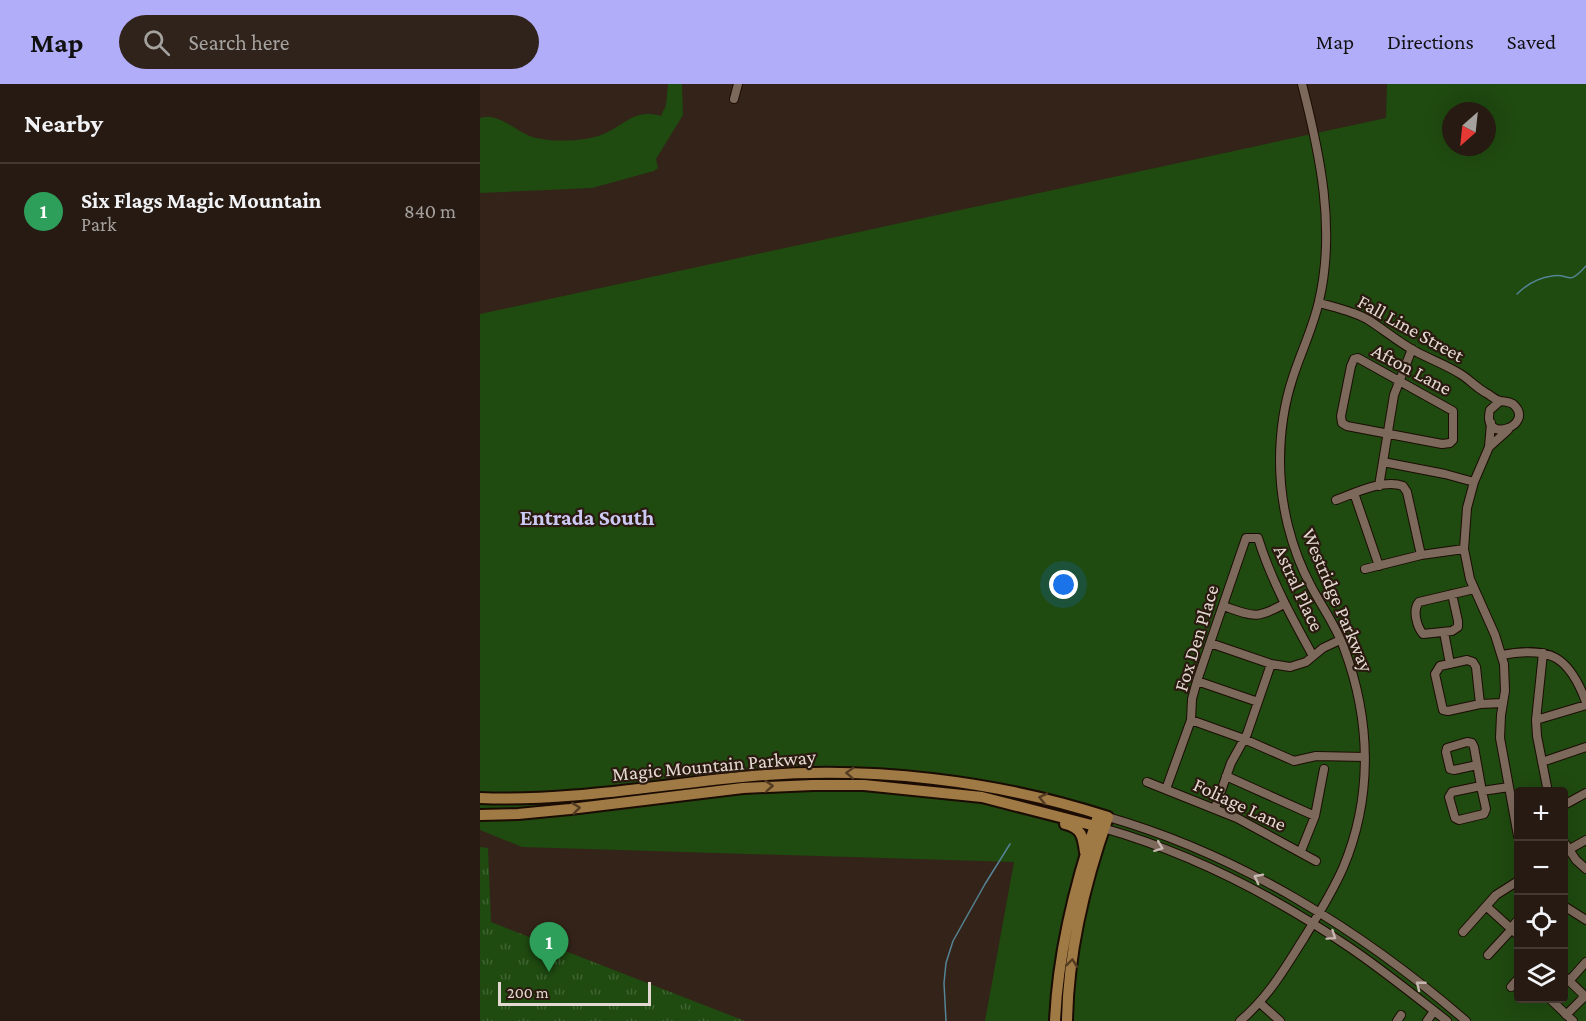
<!DOCTYPE html>
<meta charset="utf-8">
<style>
:root{--surface:#271a12;--page:#2f231b;--text:#f1f3f6;--muted:#a4a19f;--line:#433832;--accent:#b2adf9}
body{margin:0;font-family:"Crimson Pro",serif;background:var(--page);color:var(--text)}
.controls{position:absolute;right:18px;bottom:18px;display:grid;overflow:hidden;border-radius:6px;box-shadow:0 6px 24px #0002}
.controls button{width:54px;height:54px;display:grid;place-items:center;padding:0;border:0;border-bottom:2px solid var(--line);background:var(--surface);color:var(--text);font:30px sans-serif}
.compass{position:absolute;left:962px;top:18px;width:54px;height:54px;border-radius:50%;background:var(--surface);box-shadow:0 6px 24px #0002;rotate:207deg}
.scale{position:absolute;left:18px;bottom:15px;width:153px;box-sizing:border-box;padding-left:6px;border:3px solid #e4d9d2;border-top:0;font-size:16px;line-height:21px;white-space:nowrap;color:#e4d9d2;-webkit-text-stroke:4px #2a1a0f;paint-order:stroke}
.you{position:absolute;left:584px;top:501px;width:21px;height:21px;margin:-15px;border:4px solid #fff;border-radius:50%;background:#1a73e8;box-shadow:0 0 0 9px #1a73e833}
.badge{display:grid;place-items:center;width:39px;height:39px;border-radius:50%;background:var(--accent);color:#fff;font-size:20px;font-weight:700}
.pin{position:absolute;translate:-50% -50px;filter:drop-shadow(0 2px 3px #0008)}
.pin::after{content:'';position:absolute;top:32px;width:21px;height:18px;background:inherit;clip-path:polygon(0 0,100% 0,50% 100%)}
.list{margin:0;padding:0;list-style:none}
h2{display:flex;justify-content:space-between;align-items:center;height:78px;margin:0;padding:0 24px;font-size:26px}
h2 small{font-size:20px;font-weight:400;color:var(--muted)}
.list li{display:grid;grid-template-columns:39px 1fr auto;gap:18px;align-items:center;box-sizing:border-box;height:96px;padding:0 24px;border-top:2px solid var(--line)}
.list b{display:block;font-size:22px;white-space:nowrap}
.list p{margin:0;font-size:20px;white-space:nowrap;color:var(--muted)}
.list em{font-size:20px;font-style:normal;color:var(--muted)}
.icon{flex:none;width:33px;height:33px;fill:none;stroke:currentColor;stroke-width:2;stroke-linecap:round;stroke-linejoin:round}
.map{position:relative;flex:none;width:1106px;height:937px;overflow:hidden}
header{display:flex;align-items:center;gap:36px;box-sizing:border-box;height:84px;padding:0 30px;background:var(--accent);color:#111}
header strong{font-size:28px}
nav{display:flex;gap:33px;margin-inline-start:auto;font-size:21px}
.search{width:420px;height:54px;background:var(--page);display:flex;align-items:center;gap:15px;box-sizing:border-box;padding:0 21px;border-radius:33px;color:var(--muted);font-size:22px}
main{display:flex}
aside{flex:1;background:var(--surface)}
.map>svg:first-child{display:block}
.grass{fill:#1f4a10;fill-rule:evenodd}
.park{fill:url(#park-tufts)}
.lines{fill:none;stroke-linecap:round;stroke-linejoin:round}
.stream{stroke:#548495;stroke-width:1.5}
.minor-casing{stroke:#1b0c03;stroke-width:10}
.major-casing{stroke:#1b0c03;stroke-width:14}
.minor{stroke:#7d695c;stroke-width:8}
.major{stroke:#a07a45;stroke-width:10}
.oneway{stroke:#533c22}
.oneway2{stroke:#c5b7af}
.labels{text-anchor:middle;dominant-baseline:central;stroke-width:4.5;stroke-linejoin:round;paint-order:stroke}
.street-label{font-size:20px;fill:#e4d9d2;stroke:#2a1a0f}
.quarter-label{font-size:22px;font-weight:bold;fill:#cccaf5;stroke:#2a1a0f}
</style>
<header>
<strong>Map</strong>
<div class="search"><svg class="icon" aria-label="search" viewBox="0 0 24 24"><circle cx="10" cy="10" r="6"/><path d="M15 15l6 6"/></svg>Search here</div>
<nav><a>Map</a><a>Directions</a><a>Saved</a></nav>
</header>
<main>
<aside>
<h2>Nearby<small></small></h2>
<ul class="list">
<li><span class="badge" style="background:#2e9e5b">1</span><div><b>Six Flags Magic Mountain</b><p>Park</p></div><em>840 m</em></li>
</ul>
</aside>
<div class="map">
<svg width="1106" height="937" viewBox="0 0 1106 937">
<defs>
<pattern id="park-tufts" width="24" height="20" patternUnits="userSpaceOnUse" patternTransform="scale(1.5)"><rect width="24" height="20" fill="#1f4a10"/><path d="M3 7l-1-3M5 7V3M7 7l1-3M15 17l-1-3M17 17v-4M19 17l1-3" fill="none" stroke="#3f6432"/></pattern>
</defs>
<rect width="100%" height="100%" fill="#342318"/>
<!-- grass -->
<path class="grass" d="M188,0H202L203,31L176,75L178,84L174,87L112,104L0,109V34C19,27 38,50 56,54C75,58 107,58 126,49C147,39 155,25 181,32L186,21Z
M907,0H1106V937H505L534,778L42,763L0,746V230L906,34ZM971,27H1007V63H971ZM1038,708H1084V914H1038Z"/>
<!-- park -->
<path class="park" d="M0,763L8,764L11,838L265,937H0Z"/>
<g class="lines">
<!-- stream -->
<path class="stream" d="M1037,210C1047,200 1058,194 1072,192C1091,189 1087,203 1106,182
M466,937L464,899L466,879L473,857L505,800L530,760"/>
<defs>
<path id="minor" d="M254,15L258,0
M839,219C855,223 872,227 887,235C903,245 917,257 933,266C949,275 967,281 982,291C991,297 998,305 1008,310C1011,312 1016,316 1020,317C1025,318 1028,317 1033,320C1057,341 1001,362 1010,326L1020,317
M878,274L973,327V356L970,359L962,360L867,342L862,339L861,332L871,282L874,275Z
M1011,339L1009,363L994,398L987,424L984,465L990,495L1015,551L1024,580L1025,607L1021,631L1020,654L1038,752
M1009,363L1028,346
M903,378L965,390L994,398
M899,402L914,311L932,265
M874,409L899,482
M856,416C875,409 903,395 923,402L927,408L941,471
M885,485L941,471L984,465
M972,510L978,537V543L972,547L943,550C937,543 932,526 939,518L994,505
M743,522C773,532 775,536 804,520
M964,548L970,580
M730,559L791,580L810,583L826,578L843,564L860,556
M1063,569L1056,636L1057,652L1068,708
M1022,571C1070,562 1089,572 1106,618
M717,597L778,618
M1000,620L996,583L993,578L987,576L960,582L955,590L963,626L968,627L1000,620L1023,619
M711,636L764,655L814,677L836,672L885,673
M1056,636L1106,621
M1062,678L1106,663
M997,681L974,686L970,685L966,668L967,664L987,658L992,659L994,663L1001,702
M746,692L835,732
M667,698L757,734L836,777
M686,705L711,636L712,615L717,597L766,454H778C791,496 812,534 833,572
M1002,707L1006,725L1004,730L979,736L975,734L969,713L972,708L1001,702L1002,707L1029,703
M1084,721L1106,709
M735,724L751,679L767,650L791,580
M628,733C760,771 882,847 986,937
M623,744C711,769 794,812 869,863C903,886 935,912 967,937
M1084,758L1096,776L1106,785
M1088,766L1106,756
M821,767L835,732L844,685
M1006,822L1038,851
M1084,822L1106,836
M1031,844L1038,836
M983,848L1016,811L1038,797
M1008,871L1032,845
M1084,892L1106,913
M1089,897L1106,878
M1031,903L1038,895
M1069,914L1093,937
M780,919L800,937
M1086,931L1105,912
M760,937C788,914 805,884 824,854C838,831 852,809 863,784C893,713 891,636 864,564C856,542 842,523 831,502C811,465 800,420 800,377C800,349 804,320 813,293C821,268 833,244 839,217C856,145 840,70 822,0
M917,937L921,931
M947,937L954,927"/>
<path id="major" d="M0,714C91,718 182,700 272,692C391,682 514,696 628,733C605,798 588,868 587,937
M0,731L38,730L90,725L263,704L333,701H384L502,713L623,744
M585,740C602,744 603,753 605,768
M575,937C578,868 595,800 617,735"/>
</defs>
<!-- minor casing -->
<use href="#minor" class="minor-casing"/>
<!-- major casing -->
<use href="#major" class="major-casing"/>
<!-- minor -->
<use href="#minor" class="minor"/>
<!-- major -->
<use href="#major" class="major"/>
</g>
<!-- one-way arrows -->
<defs><path id="oneway-chevron" d="M-2-3.5L2.5 0L-2 3.5" fill="none" stroke-width="1.6" stroke-linecap="round" stroke-linejoin="round" transform="scale(1.5)"/></defs>
<g class="oneway">
<use href="#oneway-chevron" transform="translate(370 689) rotate(-178)"/>
<use href="#oneway-chevron" transform="translate(289 702) rotate(-4)"/>
<use href="#oneway-chevron" transform="translate(563 714) rotate(-167)"/>
<use href="#oneway-chevron" transform="translate(96 724) rotate(-7)"/>
<use href="#oneway-chevron" transform="translate(592 879) rotate(-83)"/>
</g>
<g class="oneway2">
<use href="#oneway-chevron" transform="translate(679 763) rotate(21)"/>
<use href="#oneway-chevron" transform="translate(778 794) rotate(-153)"/>
<use href="#oneway-chevron" transform="translate(852 852) rotate(34)"/>
<use href="#oneway-chevron" transform="translate(940 901) rotate(-142)"/>
</g>
<g class="labels">
<!-- street labels -->
<g class="street-label">
<text transform="translate(931 244) rotate(29)">Fall Line Street</text>
<text transform="translate(932 285) rotate(28)">Afton Lane</text>
<text transform="translate(819 504) rotate(65)">Astral Place</text>
<text transform="translate(858 516) rotate(67)">Westridge Parkway</text>
<text transform="translate(716 554) rotate(-73)">Fox Den Place</text>
<text transform="translate(234 681) rotate(-5)">Magic Mountain Parkway</text>
<text transform="translate(760 720) rotate(25)">Foliage Lane</text>
</g>
<!-- quarter labels -->
<g class="quarter-label">
<text x="107" y="433">Entrada South</text>
</g>
</g>
</svg>
<div class="controls">
<button>+</button>
<button>−</button>
<button><svg class="icon" aria-label="locate" viewBox="0 0 24 24"><circle cx="12" cy="12" r="6"/><path d="M12 2v4M12 18v4M2 12h4M18 12h4"/></svg></button>
<button><svg class="icon" aria-label="layers" viewBox="0 0 24 24"><path d="M12 4l9 5-9 5-9-5zM3 14l9 5 9-5"/></svg></button>
</div>
<svg class="compass" viewBox="-18 -18 36 36"><path d="M0-13l5 13h-10z" fill="#e53935"/><path d="M0 13l5-13h-10z" fill="#a4a19f"/></svg>
<div class="scale">200 m</div>
<div class="you"></div>
<div class="pin badge" style="left:69px;top:888px;background:#2e9e5b">1</div>
</div>
</main>
